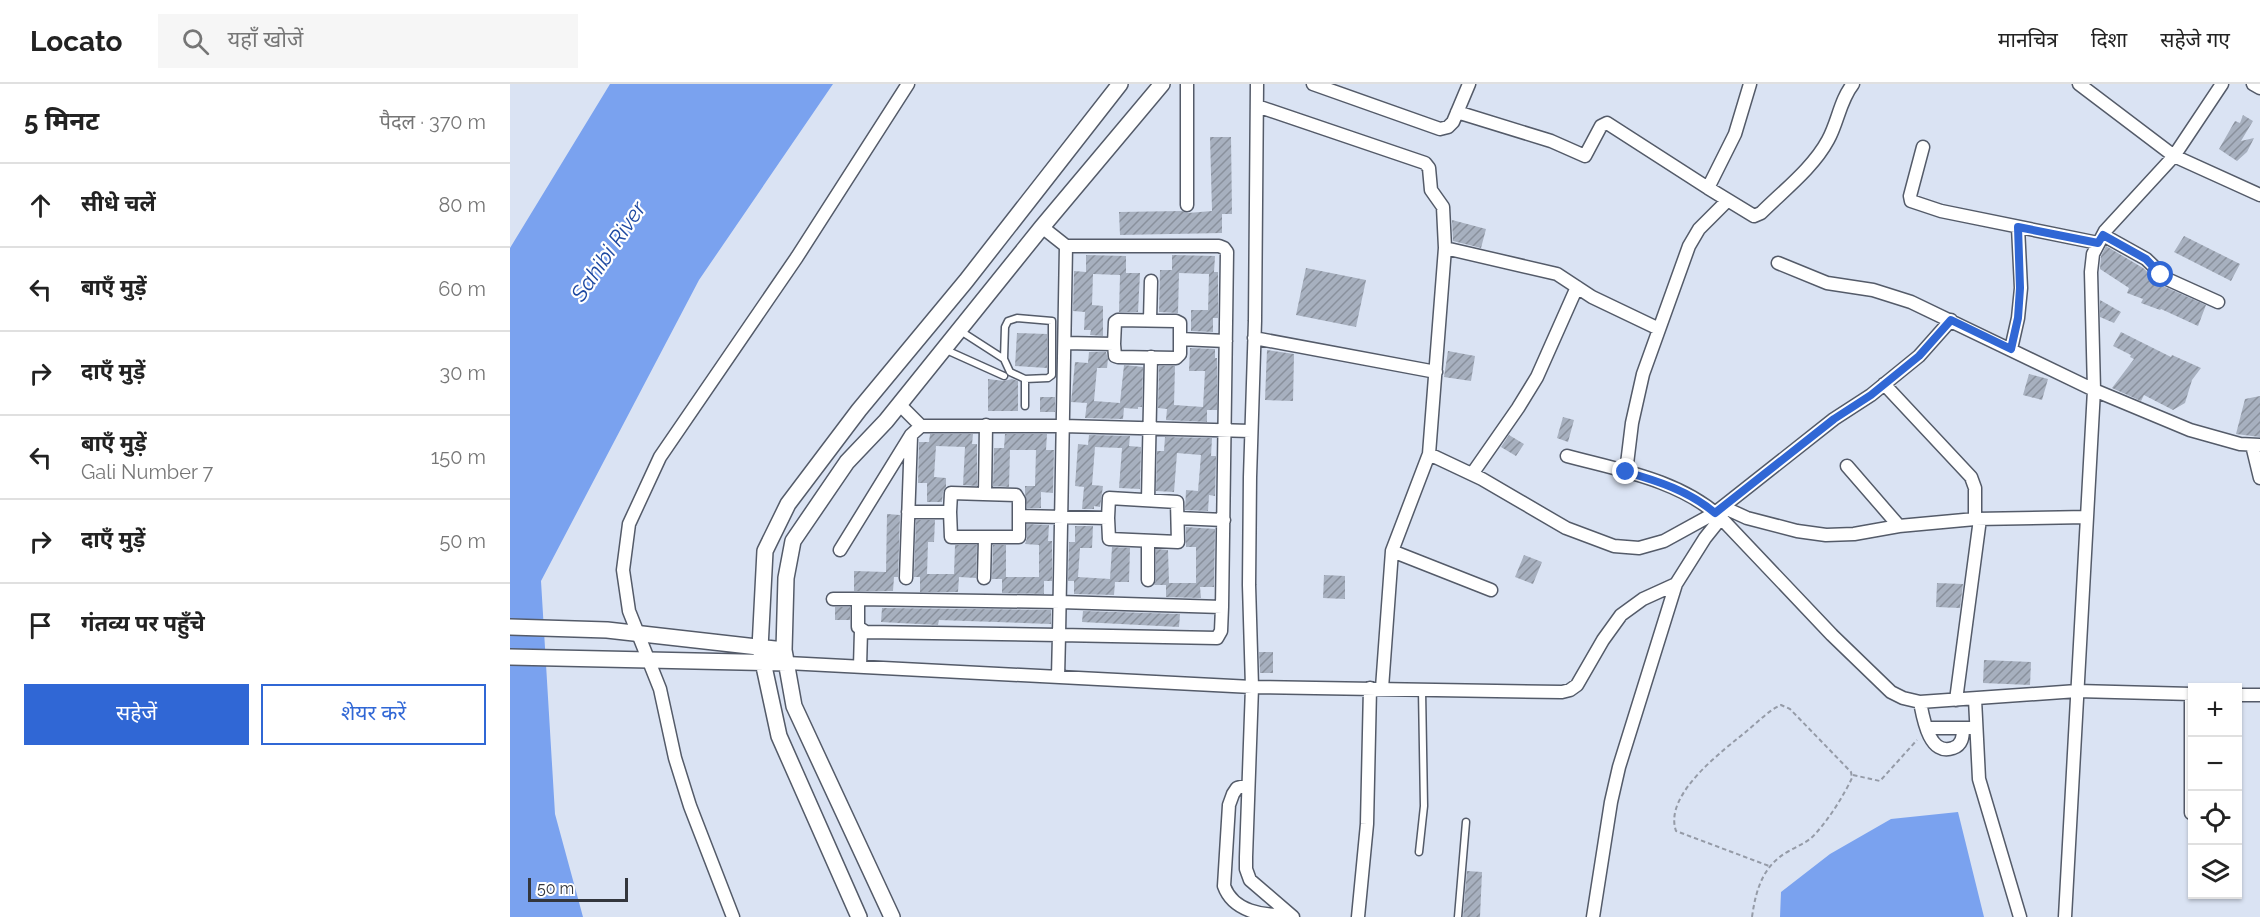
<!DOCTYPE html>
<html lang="hi">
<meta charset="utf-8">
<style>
:root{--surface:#fff;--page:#f6f6f6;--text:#222;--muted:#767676;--line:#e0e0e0;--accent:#3067d5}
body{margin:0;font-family:Raleway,"Noto Sans Devanagari",sans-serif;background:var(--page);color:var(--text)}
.controls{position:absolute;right:18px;bottom:18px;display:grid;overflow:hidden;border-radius:0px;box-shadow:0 2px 4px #0004}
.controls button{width:54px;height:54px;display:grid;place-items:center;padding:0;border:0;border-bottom:2px solid var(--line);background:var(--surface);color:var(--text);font:30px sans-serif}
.scale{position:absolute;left:18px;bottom:15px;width:100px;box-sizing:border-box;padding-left:6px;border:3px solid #33363c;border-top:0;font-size:16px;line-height:21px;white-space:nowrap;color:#33363c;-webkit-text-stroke:4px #fff;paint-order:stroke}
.stop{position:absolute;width:18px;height:18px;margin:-14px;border:4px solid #3067d5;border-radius:50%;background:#fff}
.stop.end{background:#3067d5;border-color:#fff;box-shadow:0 2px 6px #0008}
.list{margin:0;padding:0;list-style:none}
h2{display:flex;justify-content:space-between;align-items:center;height:78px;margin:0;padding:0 24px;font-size:26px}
h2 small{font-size:20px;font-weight:400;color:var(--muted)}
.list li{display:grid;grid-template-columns:39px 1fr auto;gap:18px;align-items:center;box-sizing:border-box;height:84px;padding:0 24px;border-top:2px solid var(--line)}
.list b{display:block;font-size:22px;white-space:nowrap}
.list p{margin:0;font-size:20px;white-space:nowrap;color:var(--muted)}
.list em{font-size:20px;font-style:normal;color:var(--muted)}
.actions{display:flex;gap:12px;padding:18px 24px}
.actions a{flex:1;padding:14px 0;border:2px solid var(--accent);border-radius:0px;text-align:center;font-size:21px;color:var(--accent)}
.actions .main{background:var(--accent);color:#fff}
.icon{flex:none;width:33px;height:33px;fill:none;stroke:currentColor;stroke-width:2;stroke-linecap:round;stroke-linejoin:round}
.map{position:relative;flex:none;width:1750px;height:833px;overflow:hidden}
header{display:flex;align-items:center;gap:36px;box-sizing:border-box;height:84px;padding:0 30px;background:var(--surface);border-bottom:2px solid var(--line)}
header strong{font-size:28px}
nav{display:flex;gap:33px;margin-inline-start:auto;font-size:21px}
.search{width:420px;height:54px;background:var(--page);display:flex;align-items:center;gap:15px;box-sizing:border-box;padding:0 21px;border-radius:0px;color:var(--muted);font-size:22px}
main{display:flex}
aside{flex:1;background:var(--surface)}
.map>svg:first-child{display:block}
.water{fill:#7aa2ef}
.building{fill:url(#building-hatch)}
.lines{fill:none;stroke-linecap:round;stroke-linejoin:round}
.service-casing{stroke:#545b69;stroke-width:9}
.minor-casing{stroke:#545b69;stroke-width:15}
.tertiary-casing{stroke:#545b69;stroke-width:18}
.path{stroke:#959ba7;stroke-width:2;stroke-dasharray:4.5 3;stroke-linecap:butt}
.service{stroke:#fff;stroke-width:6}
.minor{stroke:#fff;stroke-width:12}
.tertiary{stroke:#fff;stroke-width:15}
.route{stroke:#3067d5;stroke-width:8}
.labels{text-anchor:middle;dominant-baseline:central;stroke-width:4.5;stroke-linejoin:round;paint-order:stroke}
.water-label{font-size:22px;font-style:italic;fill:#1e49a1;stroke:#fff}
</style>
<header>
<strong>Locato</strong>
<div class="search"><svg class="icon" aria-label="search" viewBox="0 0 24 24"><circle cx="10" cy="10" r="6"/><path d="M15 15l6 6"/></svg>यहाँ खोजें</div>
<nav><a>मानचित्र</a><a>दिशा</a><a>सहेजे गए</a></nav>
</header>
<main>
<aside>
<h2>5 मिनट<small>पैदल · 370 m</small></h2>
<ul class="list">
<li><svg class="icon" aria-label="ahead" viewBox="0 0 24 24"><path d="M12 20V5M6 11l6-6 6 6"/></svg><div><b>सीधे चलें</b></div><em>80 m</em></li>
<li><svg class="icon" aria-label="left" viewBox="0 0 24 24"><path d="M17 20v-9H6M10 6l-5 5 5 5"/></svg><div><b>बाएँ मुड़ें</b></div><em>60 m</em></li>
<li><svg class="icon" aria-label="right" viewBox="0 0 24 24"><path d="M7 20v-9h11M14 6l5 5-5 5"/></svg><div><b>दाएँ मुड़ें</b></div><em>30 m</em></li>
<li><svg class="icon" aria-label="left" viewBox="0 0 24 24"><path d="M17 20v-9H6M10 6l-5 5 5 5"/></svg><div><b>बाएँ मुड़ें</b><p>Gali Number 7</p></div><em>150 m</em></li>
<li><svg class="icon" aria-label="right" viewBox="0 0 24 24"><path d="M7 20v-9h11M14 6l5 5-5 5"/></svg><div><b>दाएँ मुड़ें</b></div><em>50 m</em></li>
<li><svg class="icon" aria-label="arrive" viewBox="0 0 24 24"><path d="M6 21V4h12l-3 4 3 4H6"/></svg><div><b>गंतव्य पर पहुँचे</b></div></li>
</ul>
<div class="actions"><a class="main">सहेजें</a><a>शेयर करें</a></div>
</aside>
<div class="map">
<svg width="1750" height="833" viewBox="0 0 1750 833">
<defs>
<pattern id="building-hatch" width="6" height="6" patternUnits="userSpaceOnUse" patternTransform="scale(1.5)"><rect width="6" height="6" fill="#a7b0bf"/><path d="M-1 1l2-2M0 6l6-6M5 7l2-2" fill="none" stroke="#89909c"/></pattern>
</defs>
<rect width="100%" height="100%" fill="#dae3f3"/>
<!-- water -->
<path class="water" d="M100,0H323L189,196L31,497L45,730L73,833H0V164Z
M1448,728L1474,833H1270L1271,808L1320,770L1381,735Z"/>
<!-- building -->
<path class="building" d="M1733,31L1743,37L1731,57L1744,54L1737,68L1727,77L1709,65L1725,37L1730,39Z
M700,53H721L722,130H712V149L610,151L609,128L672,127L678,129L702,127Z
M942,136L976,145L971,164L943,157Z
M1674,152L1730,180L1721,197L1664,168Z
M1596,162L1633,184L1653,202L1696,221L1688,242L1651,225L1650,226L1631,219L1633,215L1617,209L1619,204L1590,185L1591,172Z
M576,171L616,172V189H630L628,228H609L610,191L583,190L582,221L593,222V252L580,251L581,246H574L575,228L563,227L564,187L576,188Z
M662,171L705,172L704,188H708V234H703V248L681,247V226H698L699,190L669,189L668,229L649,228L650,186H662Z
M796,184L856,196L846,243L786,231Z
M1590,216L1611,228L1604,239L1590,233Z
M1611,248L1661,273L1662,271L1691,284L1682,296L1675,319L1663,326L1634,311L1631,317L1602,304L1624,275L1620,273L1621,271L1603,262Z
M507,249L537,250V284L505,282Z
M680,264L705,265V274H707V326H697V338L656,336L657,325L648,324L649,282H665L664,321L693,323L695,287H679Z
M757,266L784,270L783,317L755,316Z
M938,267L965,272L961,297L934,293Z
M579,268H596L598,275L597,284H587L584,317L610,319L614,281L633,283L632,323H628V325L614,324L613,335L575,334L577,319L561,318L562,309L565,278L578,279Z
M1519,290L1538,295L1532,316L1513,311Z
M478,295L494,297L502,295L508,297V327H478Z
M1750,312V353L1726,350L1735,315Z
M530,313H545V328H530Z
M1053,333L1064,336L1058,358L1047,354Z
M420,350H463L462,360H467V402L453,401L455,363L426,362L424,393L436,394V403L433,408L432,418H417V399H408L409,358H419Z
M495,350H537L536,366H544L543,409L531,408V424H517L515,409V402H525L526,366H500L499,403L483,402L484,364H494Z
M579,351L620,352L619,362L631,363L630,405L609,404L612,364L585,363L582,401L593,402L590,423L584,422V425H572L574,403L565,402L568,360L578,361Z
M999,351L1014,360L1006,372L991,363Z
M655,353L702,354L701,372H706L705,412L699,411L698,427L675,426L676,406L688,407L691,371L667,369L664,408L646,407L647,367H654Z
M377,430L390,431L388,493H384L383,507H344V487L376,488Z
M406,436H425L424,458H418L417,490H444L445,461H467L466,494L449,493L448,508H410V493H404Z
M517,440L539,441L538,457H542V497H534V510L492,509V495H482L483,461H496V493H529V461L515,460L517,454Z
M565,442H583L582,464H570L568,493L600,495L602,463L620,464L619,498H605L604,511L564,510V497H558L559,458H565Z
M676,443L705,445L704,503H690L691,514L656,513V501H644L646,496V465L658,466L659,499H686V463H676Z
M1014,471L1032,478L1023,500L1005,493Z
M814,491L835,492V515L813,514Z
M1427,499L1453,500L1450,524L1426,523Z
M325,523H340V536H325Z
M372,524L541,526V540L429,536L428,541L371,538Z
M573,527L670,530L669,543L572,538Z
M749,568H763V589H750Z
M1474,576L1521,578L1520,601L1473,599Z
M957,787L972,788L970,833H953Z"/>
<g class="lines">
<defs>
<path id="service" d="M449,246L494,275L495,243L498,237L507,234L542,237V291L538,294L515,295V322
M434,265L494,292
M494,275L500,288L515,295
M909,768L914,722L912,606
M948,833L956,738"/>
<path id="minor" d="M677,0V121
M747,0L745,237L740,393L739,501L742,603L736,773V785L740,796L783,833
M803,0L930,45L938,43L943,38L959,0
M1240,0L1225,50L1198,104L1244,132L1251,129C1273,107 1303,84 1318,56C1328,38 1330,16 1343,0
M1569,0L1664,72L1750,111
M1743,0L1750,4
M747,22L915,79L919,84L921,106L933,123L935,164
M947,28L1041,57L1075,72L1091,42L1097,39L1198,104
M1413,63L1400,112L1401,117L1431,127L1588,159
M532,143L556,162H709L714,164L717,168L712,523L711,547L707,554L549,551L556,162
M1593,151L1636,175L1657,195L1708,218
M1268,179L1317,199L1363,206L1401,218L1584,306L1680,346L1730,360L1750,361
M640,236L641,197
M744,254L926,288
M670,255L716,257
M555,259L604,260L605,238L608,236L666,237L670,239V270L666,274L608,273L605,272L604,260
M1501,265L1508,234L1511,204L1508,143
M1374,300L1461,393L1465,404V435
M389,320L411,342
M1742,361L1750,394
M919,370L935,164L1047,190L1082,213L1149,245
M1057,372C1109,386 1170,396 1211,434L1322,551L1381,608L1393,614L1410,618L1567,607L1682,610
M1337,382L1389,442
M1116,388L1122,339L1133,290L1179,162L1189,145L1217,117
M962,390L1008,324L1027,293L1067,203
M475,410L476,341
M638,416L641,273
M1213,423L1237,434L1287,447L1316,451L1344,450L1389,442L1465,435L1577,433
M398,428H440L441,409L506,411L509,416V453H441L440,428
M509,432L598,434L599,414L667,418L668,458L599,455L598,434
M668,434L714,436
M330,466L401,351L411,342H553L741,347
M882,467L981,506
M396,494L401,352
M474,494L475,454
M638,496V457
M323,515H348V543L356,548L549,551L548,593
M348,515L550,518L712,523
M277,579L742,603L1052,608L1060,606L1067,601L1093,556L1111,531L1133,515L1166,500L1195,454L1211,434
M350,583L351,546
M872,604L882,467L919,370L972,395L1056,444L1104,462L1129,464L1154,457L1205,429L1324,335L1361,311L1409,272L1441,236
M1681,610V729
M1728,611H1750
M1465,615L1469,695L1510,833
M1446,616L1470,435
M1410,618C1413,633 1419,673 1443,664C1452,661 1453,653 1453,644
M1417,644H1460
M738,701L727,704L723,710L719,721L714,802C723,827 753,833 778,830
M223,833L180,722L165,674L150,605L119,527L113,486L119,440L150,373L287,173L398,0
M848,833L857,740L860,604
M1083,833L1101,718L1109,683L1166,500
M1555,833L1584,306L1581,188L1583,170L1595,147L1664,72L1712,0"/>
<path id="tertiary" d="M0,543L97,546L274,566
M0,573L277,579
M349,833L269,652L250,564L255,467L278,420L349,326L456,197L610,0
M382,833L284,622L274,566L276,494L283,457L337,378L376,337L532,143L652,0"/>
</defs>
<!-- service casing -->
<use href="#service" class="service-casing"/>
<!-- minor casing -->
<use href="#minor" class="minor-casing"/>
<!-- tertiary casing -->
<use href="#tertiary" class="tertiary-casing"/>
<!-- path -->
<path class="path" d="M1343,691L1370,697L1407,656
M1242,833C1246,805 1253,781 1279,767C1289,761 1299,758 1306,749C1319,735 1334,711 1342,694L1341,688L1280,625L1271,621C1259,626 1248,638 1238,646C1214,666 1153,710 1166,747L1259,782"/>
<!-- service -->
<use href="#service" class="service"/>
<!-- minor -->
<use href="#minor" class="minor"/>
<!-- tertiary -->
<use href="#tertiary" class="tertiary"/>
</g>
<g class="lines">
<!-- route -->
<path class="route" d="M1116,388C1148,397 1179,407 1205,429L1324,335L1361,311L1409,272L1441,236L1501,265L1508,234L1510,204L1508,143L1588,159L1593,151L1636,175L1651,191"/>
</g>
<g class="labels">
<!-- water labels -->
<g class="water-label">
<text transform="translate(98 167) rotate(-56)">Sahibi River</text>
</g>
</g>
</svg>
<div class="controls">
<button>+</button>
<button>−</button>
<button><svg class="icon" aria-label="locate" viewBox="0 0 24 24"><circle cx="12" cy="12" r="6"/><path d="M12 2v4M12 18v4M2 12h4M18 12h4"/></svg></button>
<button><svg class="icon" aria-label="layers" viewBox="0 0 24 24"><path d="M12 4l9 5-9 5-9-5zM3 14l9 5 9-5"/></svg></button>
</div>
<div class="scale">50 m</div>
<div class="stop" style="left:1651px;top:191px"></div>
<div class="stop end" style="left:1116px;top:388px"></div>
</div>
</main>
